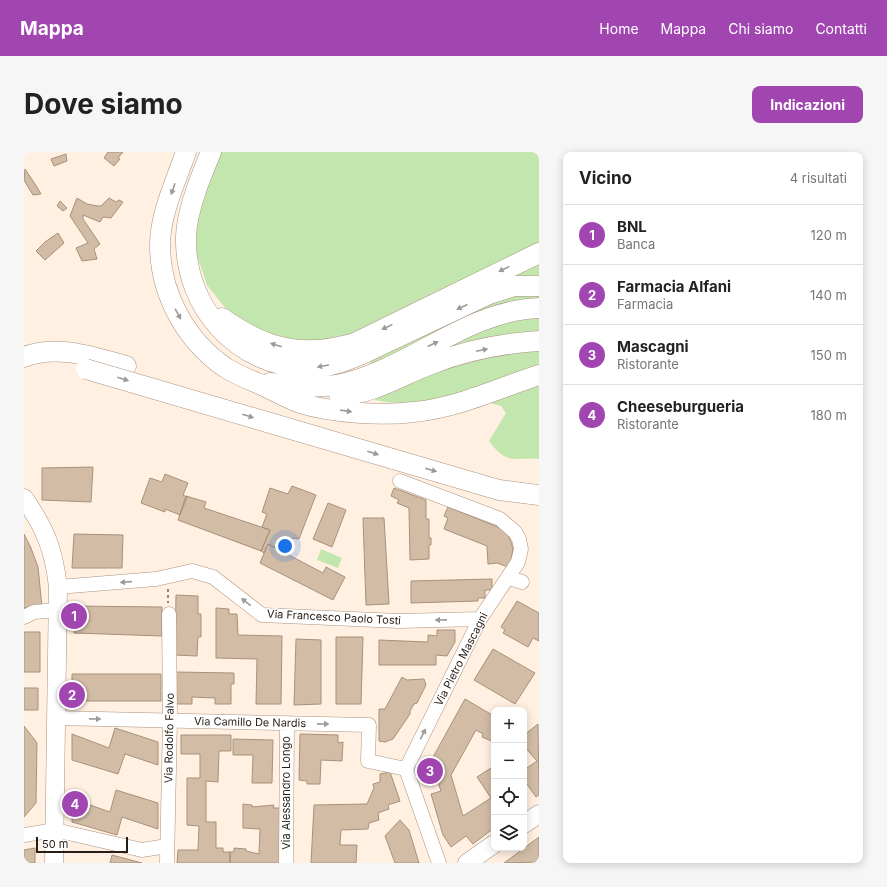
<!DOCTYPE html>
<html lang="it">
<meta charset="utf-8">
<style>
:root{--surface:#fff;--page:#f6f6f6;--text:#222;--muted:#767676;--line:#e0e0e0;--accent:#a145b0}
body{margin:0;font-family:Inter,sans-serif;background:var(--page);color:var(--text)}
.controls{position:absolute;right:12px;bottom:12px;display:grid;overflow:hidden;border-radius:8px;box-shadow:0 2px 10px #0003}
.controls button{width:36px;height:36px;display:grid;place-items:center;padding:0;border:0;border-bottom:1px solid var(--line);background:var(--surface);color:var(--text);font:20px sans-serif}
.scale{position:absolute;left:12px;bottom:10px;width:92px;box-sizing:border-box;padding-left:4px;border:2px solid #261d15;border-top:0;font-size:11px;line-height:14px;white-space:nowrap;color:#261d15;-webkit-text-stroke:3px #fff;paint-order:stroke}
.you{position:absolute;left:261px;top:394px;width:14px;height:14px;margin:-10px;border:3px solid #fff;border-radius:50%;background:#1a73e8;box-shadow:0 0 0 6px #1a73e833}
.badge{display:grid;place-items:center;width:26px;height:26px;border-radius:50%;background:var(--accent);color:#fff;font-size:13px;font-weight:700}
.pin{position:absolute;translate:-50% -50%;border:2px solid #fff;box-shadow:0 1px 4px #0006}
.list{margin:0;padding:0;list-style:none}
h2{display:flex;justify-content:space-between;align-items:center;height:52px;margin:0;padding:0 16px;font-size:17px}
h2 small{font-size:13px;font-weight:400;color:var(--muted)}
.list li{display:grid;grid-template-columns:26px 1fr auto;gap:12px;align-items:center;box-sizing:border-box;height:60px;padding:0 16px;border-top:1px solid var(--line)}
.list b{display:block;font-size:15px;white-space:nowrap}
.list p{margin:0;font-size:13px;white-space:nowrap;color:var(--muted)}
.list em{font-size:13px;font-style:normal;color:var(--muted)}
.icon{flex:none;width:22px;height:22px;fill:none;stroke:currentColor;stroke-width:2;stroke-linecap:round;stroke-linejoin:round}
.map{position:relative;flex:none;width:515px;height:711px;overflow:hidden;border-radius:8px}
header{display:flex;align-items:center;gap:24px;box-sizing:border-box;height:56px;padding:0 20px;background:var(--accent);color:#fff}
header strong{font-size:19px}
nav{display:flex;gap:22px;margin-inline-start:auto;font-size:14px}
.intro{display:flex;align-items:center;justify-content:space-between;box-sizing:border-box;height:96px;padding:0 24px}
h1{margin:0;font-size:28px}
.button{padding:10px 18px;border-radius:8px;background:var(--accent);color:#fff;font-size:14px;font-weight:700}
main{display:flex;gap:24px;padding:0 24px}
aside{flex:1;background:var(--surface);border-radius:8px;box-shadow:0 2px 10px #0003}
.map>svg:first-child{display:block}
.green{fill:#c3e6af}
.building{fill:#d2bca5;stroke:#a7917b}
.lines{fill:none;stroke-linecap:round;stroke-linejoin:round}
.minor-casing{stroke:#ab937f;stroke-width:15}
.major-casing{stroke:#ab937f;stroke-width:19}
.highway-casing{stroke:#ab937f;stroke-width:21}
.path{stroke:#91857a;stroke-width:2;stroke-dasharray:3 3;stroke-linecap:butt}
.minor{stroke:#fff;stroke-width:14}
.major{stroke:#fff;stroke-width:18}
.highway{stroke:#fff;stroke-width:20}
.highway-bridge-casing{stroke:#ab937f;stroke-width:21;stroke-linecap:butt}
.highway-bridge{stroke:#fff;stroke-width:20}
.oneway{fill:#9d9996}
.labels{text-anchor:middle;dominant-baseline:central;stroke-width:3;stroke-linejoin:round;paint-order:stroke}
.street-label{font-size:11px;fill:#261d15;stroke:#fff}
</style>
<header>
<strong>Mappa</strong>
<nav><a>Home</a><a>Mappa</a><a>Chi siamo</a><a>Contatti</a></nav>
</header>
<div class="intro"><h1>Dove siamo</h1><a class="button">Indicazioni</a></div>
<main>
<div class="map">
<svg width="515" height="711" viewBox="0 0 515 711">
<rect width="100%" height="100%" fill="#fff0e2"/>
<!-- green -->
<path class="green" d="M197,0H515V307C488,306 482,312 465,289L482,261L477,254L469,252L451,236C418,246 386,256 351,248L342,175L323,185L303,189H272L237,179L207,163L183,133L170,95L174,57Z
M297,397L318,406L314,416L293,408Z"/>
<!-- building -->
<path class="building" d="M84,0H99L94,6L96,7L90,14L80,6Z
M42,2L43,9L30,14L27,7Z
M1,17L11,32L17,42L9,43L0,28Z
M53,46L63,52L74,54H77L85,46L92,50L95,48L99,50L87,66L79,65L76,70L59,63V67L76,92L70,97L73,107L58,109L52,96L64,91L46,64Z
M36,49L43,56L39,59L33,54Z
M34,81L40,91L21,108L12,99L21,90Z
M69,315L67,350L18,348V316Z
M141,322L164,331L159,343L163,345L156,363L141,357V360L117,351L126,326L138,330Z
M268,334L292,343L275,387L269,386L261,401L244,392L240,401L237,399L246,378L238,375L243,362L238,360L246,336L264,342Z
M370,336L402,348V367H405V386H407V393H405V407L386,408L385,356L373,351L375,348L367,344Z
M162,344L182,350L180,356L246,378L237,399L154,368Z
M304,351L322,358L308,395L289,387Z
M424,355L474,375L484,382L489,396L487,410L484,415L473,411L464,412L463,394L420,377L424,366L420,364Z
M339,366H360L365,452L342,453Z
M0,382L7,396L14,415L18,455L0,456Z
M50,382L99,383L98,416H48Z
M244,392L299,421L302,415L321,425L309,448L236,411Z
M468,427V438H461V446H454V449L387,451V429Z
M152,443L174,444V462H177V485H174L173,504L151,503Z
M493,449L515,461V489L509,486L504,495L479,481L481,478L477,475Z
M49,454L138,455V484L50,481Z
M192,456L205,457V462H213L214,483L258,484L257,552H232L233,507L192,506Z
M413,478H431V490L423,504L412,503V513H355V488L404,490V483L413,484Z
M0,480H16V520H0Z
M312,485H339L337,552H312Z
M272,487L297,488V552L270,553Z
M469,497L511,521L491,552L450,528Z
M151,520L210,521V532H207V552H191V546L168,545V552H152Z
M48,522H137V549H48Z
M378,525L383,528L400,527L402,533L393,551L390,552L386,559V562L369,587L361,590L355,589V557H361Z
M0,536H14V558H0Z
M441,547L470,564V590L458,585L459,582L452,578L427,623L439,664L467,646L453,625L470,614V676L449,692L442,684L427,695L419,683L407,642L417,639L414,630L406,632L402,618Z
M514,572L515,643L512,645L500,628V618L513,609L500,594V583Z
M0,574L13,591L12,651L0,665Z
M91,576L134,590V613L101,602L94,622L48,608V582L85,596Z
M276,582L314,583V591L319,590L318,609L297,608L296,632H283V629L275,628Z
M157,583H207V599H195L194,630L182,629V670H192V696H199V700H206V711H153L154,698H174L175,674L163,673V626H176V602H157Z
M209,587L249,588L248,631H228L229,603H209Z
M366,620L376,649L364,653L365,657L354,661L355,668L345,671L344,677L317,678L316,693H333L332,711H287L290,653L343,652L350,636L349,632L356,630V622Z
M92,638L134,651V677L98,665L93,683L48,670L49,647L86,660Z
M219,652L228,653V655L250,653L249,656H257L256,711H206V700H210V696L222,697V699L235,702L236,677L219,676Z
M376,668L385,678L395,711H371L361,684Z
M515,685V710L480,711Z
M11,696V711H0V698Z
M88,703L118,711H86Z"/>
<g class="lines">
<defs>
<path id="minor" d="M376,329L476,367L491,380L495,387L497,397L494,410L456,467L382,617L415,711
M485,426L498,430
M34,435L132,427L168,419L189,425L238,463L375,469L456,467
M0,465L10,460L33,458
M32,566L345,573L344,609L382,617
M0,683L31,678L118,698L143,694
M143,711L146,568L145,462
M262,711L263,571"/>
<path id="major" d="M0,346C21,376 30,398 34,435L30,711
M500,672L515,662
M443,711L470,692"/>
<path id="highway" d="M162,0C152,29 136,62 136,93C136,142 162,189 202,216C213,223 226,228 238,233C250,239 263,246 276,251C308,261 358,264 390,260C433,256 475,236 515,223
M187,0C177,24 163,58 162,84C160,156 214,215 286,216C303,216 321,209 336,203L465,142L490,134H515
M198,166C243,198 278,206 331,191L515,101
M0,205C34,192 69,205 102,214
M246,231C271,234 297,237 322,231C389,214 445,158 515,156
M315,243C348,243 377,223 407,212C441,199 479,191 515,189
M369,307L475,338L515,343"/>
</defs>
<!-- minor casing -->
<use href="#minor" class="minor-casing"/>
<!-- major casing -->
<use href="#major" class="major-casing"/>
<!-- highway casing -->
<use href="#highway" class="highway-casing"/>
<!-- path -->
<path class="path" d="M144,437V451"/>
<!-- minor -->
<use href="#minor" class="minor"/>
<!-- major -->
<use href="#major" class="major"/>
<!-- highway -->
<use href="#highway" class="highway"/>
<defs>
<path id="highway-bridge" d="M62,217L369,307"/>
</defs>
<!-- highway-bridge casing -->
<use href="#highway-bridge" class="highway-bridge-casing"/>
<!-- highway-bridge -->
<use href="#highway-bridge" class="highway-bridge"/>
</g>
<!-- one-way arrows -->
<defs><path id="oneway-solid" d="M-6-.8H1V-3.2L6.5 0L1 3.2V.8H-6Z"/></defs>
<g class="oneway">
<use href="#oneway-solid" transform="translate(149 37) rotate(109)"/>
<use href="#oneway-solid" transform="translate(480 117) rotate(154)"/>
<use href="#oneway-solid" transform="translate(438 155) rotate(155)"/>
<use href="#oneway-solid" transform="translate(154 162) rotate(61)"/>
<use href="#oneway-solid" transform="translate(363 175) rotate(154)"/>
<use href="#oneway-solid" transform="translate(409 192) rotate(-25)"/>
<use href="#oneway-solid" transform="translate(252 193) rotate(-163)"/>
<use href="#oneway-solid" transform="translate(458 198) rotate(-12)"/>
<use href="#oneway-solid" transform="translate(299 214) rotate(170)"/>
<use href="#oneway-solid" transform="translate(99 227) rotate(17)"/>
<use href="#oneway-solid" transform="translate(322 259) rotate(9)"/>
<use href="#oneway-solid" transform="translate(224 264) rotate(17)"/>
<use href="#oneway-solid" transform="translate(349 301) rotate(17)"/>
<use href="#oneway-solid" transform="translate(407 318) rotate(16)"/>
<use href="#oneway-solid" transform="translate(102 430) rotate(176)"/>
<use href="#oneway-solid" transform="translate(222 450) rotate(-142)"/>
<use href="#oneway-solid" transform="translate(417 468) rotate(179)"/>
<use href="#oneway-solid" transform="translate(71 567) rotate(1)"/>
<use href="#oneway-solid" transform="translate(299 572) rotate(1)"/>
<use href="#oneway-solid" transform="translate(399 582) rotate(-64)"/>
</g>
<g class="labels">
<!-- street labels -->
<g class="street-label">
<text transform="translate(310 465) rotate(3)">Via Francesco Paolo Tosti</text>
<text transform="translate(437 507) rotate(-63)">Via Pietro Mascagni</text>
<text transform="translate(226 570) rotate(1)">Via Camillo De Nardis</text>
<text transform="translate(145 586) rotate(-89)">Via Rodolfo Falvo</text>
<text transform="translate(262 641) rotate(-90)">Via Alessandro Longo</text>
</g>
</g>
</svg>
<div class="controls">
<button>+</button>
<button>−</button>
<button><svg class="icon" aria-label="locate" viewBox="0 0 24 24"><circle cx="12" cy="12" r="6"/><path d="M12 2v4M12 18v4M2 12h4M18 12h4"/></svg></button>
<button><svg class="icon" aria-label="layers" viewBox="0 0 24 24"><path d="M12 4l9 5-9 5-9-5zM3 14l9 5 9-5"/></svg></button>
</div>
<div class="scale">50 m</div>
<div class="you"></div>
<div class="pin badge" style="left:50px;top:464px">1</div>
<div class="pin badge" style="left:48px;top:543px">2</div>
<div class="pin badge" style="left:406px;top:619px">3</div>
<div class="pin badge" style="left:51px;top:652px">4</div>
</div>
<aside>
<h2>Vicino<small>4 risultati</small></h2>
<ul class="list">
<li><span class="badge">1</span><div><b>BNL</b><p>Banca</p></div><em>120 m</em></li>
<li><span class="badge">2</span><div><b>Farmacia Alfani</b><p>Farmacia</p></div><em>140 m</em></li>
<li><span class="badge">3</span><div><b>Mascagni</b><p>Ristorante</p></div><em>150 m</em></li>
<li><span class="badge">4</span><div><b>Cheeseburgueria</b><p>Ristorante</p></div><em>180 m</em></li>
</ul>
</aside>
</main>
